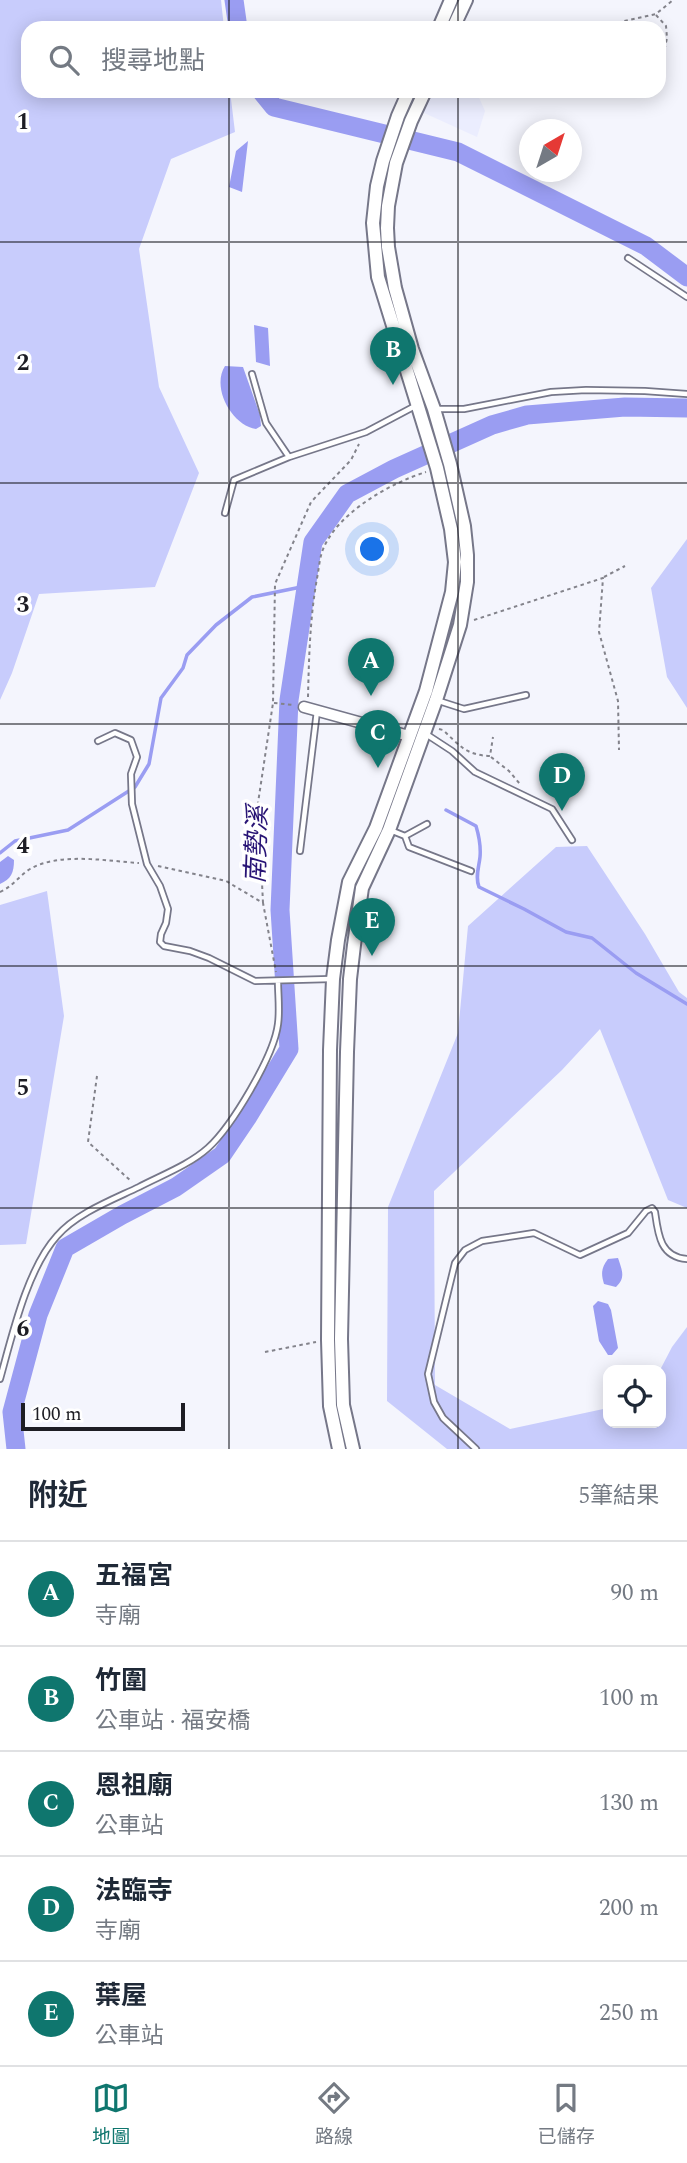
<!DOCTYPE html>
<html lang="zh-TW">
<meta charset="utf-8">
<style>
:root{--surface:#fff;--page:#f2f2f3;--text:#1f2937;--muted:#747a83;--line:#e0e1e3;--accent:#0f766e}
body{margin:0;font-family:Spectral,"Noto Sans TC",serif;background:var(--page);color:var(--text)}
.controls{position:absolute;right:21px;bottom:21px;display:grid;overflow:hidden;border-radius:14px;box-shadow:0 4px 18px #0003}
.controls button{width:63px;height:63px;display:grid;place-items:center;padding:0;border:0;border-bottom:2px solid var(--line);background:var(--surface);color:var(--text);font:35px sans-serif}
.compass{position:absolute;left:519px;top:119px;width:63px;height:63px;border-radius:50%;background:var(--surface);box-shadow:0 4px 18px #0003;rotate:39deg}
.scale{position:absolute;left:21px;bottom:18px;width:164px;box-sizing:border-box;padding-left:7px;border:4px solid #1d1d24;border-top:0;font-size:19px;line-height:24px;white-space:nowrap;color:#1d1d24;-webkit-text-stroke:5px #fff;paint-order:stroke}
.you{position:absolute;left:373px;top:550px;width:24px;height:24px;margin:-18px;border:5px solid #fff;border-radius:50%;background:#1a73e8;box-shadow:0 0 0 10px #1a73e833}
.badge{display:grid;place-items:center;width:46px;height:46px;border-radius:50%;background:var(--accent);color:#fff;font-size:23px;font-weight:700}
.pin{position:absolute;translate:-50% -58px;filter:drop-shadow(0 2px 4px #0008)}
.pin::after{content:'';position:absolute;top:37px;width:24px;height:21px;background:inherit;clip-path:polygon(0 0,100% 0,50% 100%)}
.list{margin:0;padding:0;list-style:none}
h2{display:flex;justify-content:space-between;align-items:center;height:91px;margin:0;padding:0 28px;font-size:30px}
h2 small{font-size:23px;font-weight:400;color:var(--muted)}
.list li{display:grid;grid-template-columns:46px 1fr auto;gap:21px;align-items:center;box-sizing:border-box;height:105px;padding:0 28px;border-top:2px solid var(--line)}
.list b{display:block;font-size:26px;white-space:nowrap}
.list p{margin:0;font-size:23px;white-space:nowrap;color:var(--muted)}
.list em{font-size:23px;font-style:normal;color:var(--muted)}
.icon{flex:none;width:38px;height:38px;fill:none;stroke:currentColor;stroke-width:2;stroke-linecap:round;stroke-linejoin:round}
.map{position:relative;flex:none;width:687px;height:1449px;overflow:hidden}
.search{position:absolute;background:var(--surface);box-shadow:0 4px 18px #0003;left:21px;right:21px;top:21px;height:77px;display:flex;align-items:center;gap:18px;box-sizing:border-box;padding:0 24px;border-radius:21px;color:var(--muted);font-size:26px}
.sheet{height:616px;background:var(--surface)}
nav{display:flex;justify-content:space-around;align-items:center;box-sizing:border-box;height:98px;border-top:2px solid var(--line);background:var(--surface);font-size:19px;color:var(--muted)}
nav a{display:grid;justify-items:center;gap:4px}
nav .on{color:var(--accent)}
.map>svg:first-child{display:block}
.built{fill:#ebedfe}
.green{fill:#c8ccfc}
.water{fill:#9a9df2}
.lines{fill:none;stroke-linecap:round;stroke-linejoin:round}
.stream{stroke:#9a9df2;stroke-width:3.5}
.river{stroke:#9a9df2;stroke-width:19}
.service-casing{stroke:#767789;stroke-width:8}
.minor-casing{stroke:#767789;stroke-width:13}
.tertiary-casing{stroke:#767789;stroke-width:16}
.path{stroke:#83838b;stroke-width:2;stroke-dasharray:3.5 3.5;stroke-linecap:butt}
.service{stroke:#fff;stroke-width:4.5}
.minor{stroke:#fff;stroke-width:10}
.tertiary{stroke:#fff;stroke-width:12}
.grid{fill:none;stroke:#1d1d24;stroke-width:2;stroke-opacity:0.55}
.labels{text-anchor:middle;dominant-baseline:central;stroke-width:7;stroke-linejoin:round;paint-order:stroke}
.water-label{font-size:26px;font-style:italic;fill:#281475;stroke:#fff}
.grid-label{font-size:23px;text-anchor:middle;font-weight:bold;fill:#1d1d24;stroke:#fff;stroke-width:7;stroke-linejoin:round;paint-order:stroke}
</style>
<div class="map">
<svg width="687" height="1449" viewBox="0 0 687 1449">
<rect width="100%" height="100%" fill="#f4f5fd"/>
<!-- built -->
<path class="built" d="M431,91H476L485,111L477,137L422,112Z"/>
<!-- green -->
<path class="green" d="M0,0H221L224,28H28V91H230L235,132L171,159L139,249L159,387L199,473L155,587L39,594L12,673L0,700Z
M687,539V708L667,677L651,588Z
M587,846L645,934L679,992L687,998V1208L668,1200L600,1029L562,1070L434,1191L435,1385L510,1429L608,1408V1423H661L660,1370L672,1347L687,1327V1449H447L387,1401L388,1207L458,1033L468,926L556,847Z
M47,891L64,1016L26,1244L0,1245V905Z"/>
<!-- water -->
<path class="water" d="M248,141L242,192L229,187L236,151Z
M254,325L268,328L270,366L256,362Z
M225,366L243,367L260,415L261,426L256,429C232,425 211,388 225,366Z
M8,856L14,860C14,873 11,879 0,884V862Z
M618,1258C622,1270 626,1278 616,1287L604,1284C601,1274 601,1268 608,1259Z
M598,1301L608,1304L611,1310L618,1348L612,1355H608L599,1341L593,1306Z"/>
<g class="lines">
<!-- stream -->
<path class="stream" d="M446,810L476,826C479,836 481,846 480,857C479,867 475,877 479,887L524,909L566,932L592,938L636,973L687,1004
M0,853L15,841L68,830L135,787L149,764L161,698L183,668L187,655L216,625L252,597L306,586"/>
<!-- river -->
<path class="river" d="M234,0L238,28
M261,91L274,107L458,152L646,246L687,277
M16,1449L12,1412L38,1315L65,1248L122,1215L176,1187L222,1155L247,1118L289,1049L280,910L289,700L313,542L347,494L394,469L492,425L527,415L625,407L687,408"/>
<defs>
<path id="service" d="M628,258L687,297
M252,374L266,423L289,457L366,432L417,405
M434,409H464L551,392L586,390L645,391L687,394
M225,513L234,480L289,457
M436,700L464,709L526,695
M426,734L452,751L475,772L552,809L572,840
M98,741L115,733L131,740L137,757L131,774L132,804L147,864L160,886L168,909L166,923L161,934L160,942L164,946L190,951L209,958L255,981L331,979
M390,830L405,836L409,847L471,871
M405,836L427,824
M300,851L317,711
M0,1379C12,1336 27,1269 57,1236C77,1213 112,1200 139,1187C162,1175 189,1165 208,1148C232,1126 274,1056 278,1024C280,1010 278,995 278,981
M476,1449L443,1418L434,1402L428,1374L455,1263L465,1250L482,1241L534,1233L580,1255L628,1233L646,1211L652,1208L655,1212C658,1234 660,1257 687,1259"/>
<path id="minor" d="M304,707L409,736"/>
<path id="tertiary" d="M439,28L451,0
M453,28L466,0
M339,1449L330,1406L328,1340L330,1050L333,979L338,940L349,882L376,828L426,691L452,592L455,562L451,529L437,468L378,277L373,223L377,186L383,161L398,116L409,91
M353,1449L343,1405L341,1339L347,1052L350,979L354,945L362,888L389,830L436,700L460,625L467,582V555L464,526L450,464L434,409L412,349L395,288L388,247L387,228L388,206L396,163L411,121L425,91"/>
</defs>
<!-- service casing -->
<use href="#service" class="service-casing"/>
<!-- minor casing -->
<use href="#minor" class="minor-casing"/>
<!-- tertiary casing -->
<use href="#tertiary" class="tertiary-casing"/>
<!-- path -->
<path class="path" d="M656,15L666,26L667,38L659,75
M583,28L607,25L656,14L673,0
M604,577L625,566
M474,620L603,578L599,632L618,701L619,750
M308,697C309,656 310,614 318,573C319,566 320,558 322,552C335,514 390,483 426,472
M274,703L293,705
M439,729L443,730C460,746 466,755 490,756L493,737
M491,757L509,771L520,784
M158,866L226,881L263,903L276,972
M0,892C12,887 19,876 30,869C60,852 106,861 139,863
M263,903L258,803L273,703L275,584L311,502L351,460L359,444
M97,1076L88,1142L132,1182
M265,1352L316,1342"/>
<!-- service -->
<use href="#service" class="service"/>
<!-- minor -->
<use href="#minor" class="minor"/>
<!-- tertiary -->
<use href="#tertiary" class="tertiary"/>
</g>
<!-- grid -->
<path class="grid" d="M229,0V28M458,0V28M229,91V1449M458,91V1449M0,242H687M0,483H687M0,724H687M0,966H687M0,1208H687"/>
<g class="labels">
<!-- water labels -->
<g class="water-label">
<text transform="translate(257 845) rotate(-88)">南勢溪</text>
</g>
</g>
<g class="grid-label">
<text x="23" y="129">1</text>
<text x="23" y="370">2</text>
<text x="23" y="612">3</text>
<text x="23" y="853">4</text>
<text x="23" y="1095">5</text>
<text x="23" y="1336">6</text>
</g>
</svg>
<div class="controls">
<button><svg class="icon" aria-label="locate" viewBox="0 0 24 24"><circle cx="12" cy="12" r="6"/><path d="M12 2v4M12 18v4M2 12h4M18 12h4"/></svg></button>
</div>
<svg class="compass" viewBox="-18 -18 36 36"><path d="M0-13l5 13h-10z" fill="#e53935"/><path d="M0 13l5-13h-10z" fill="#747a83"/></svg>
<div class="scale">100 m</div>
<div class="you"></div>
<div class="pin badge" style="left:371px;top:696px">A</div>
<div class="pin badge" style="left:393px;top:385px">B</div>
<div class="pin badge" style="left:378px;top:768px">C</div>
<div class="pin badge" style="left:562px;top:811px">D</div>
<div class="pin badge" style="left:372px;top:956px">E</div>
<div class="search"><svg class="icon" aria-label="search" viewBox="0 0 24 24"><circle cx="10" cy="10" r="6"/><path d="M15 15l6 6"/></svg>搜尋地點</div>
</div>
<section class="sheet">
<h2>附近<small>5筆結果</small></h2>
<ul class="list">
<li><span class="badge">A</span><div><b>五福宮</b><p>寺廟</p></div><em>90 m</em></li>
<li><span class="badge">B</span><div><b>竹圍</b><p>公車站 · 福安橋</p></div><em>100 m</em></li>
<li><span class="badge">C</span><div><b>恩祖廟</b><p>公車站</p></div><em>130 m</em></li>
<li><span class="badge">D</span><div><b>法臨寺</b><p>寺廟</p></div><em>200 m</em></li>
<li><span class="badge">E</span><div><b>葉屋</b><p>公車站</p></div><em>250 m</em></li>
</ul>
</section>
<nav>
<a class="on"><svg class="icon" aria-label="map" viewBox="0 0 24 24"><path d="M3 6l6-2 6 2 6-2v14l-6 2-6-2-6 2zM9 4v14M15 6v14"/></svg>地圖</a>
<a><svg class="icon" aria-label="directions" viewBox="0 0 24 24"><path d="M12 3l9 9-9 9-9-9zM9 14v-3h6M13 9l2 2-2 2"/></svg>路線</a>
<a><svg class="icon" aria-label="saved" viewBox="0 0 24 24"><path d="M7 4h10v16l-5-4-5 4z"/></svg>已儲存</a>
</nav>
